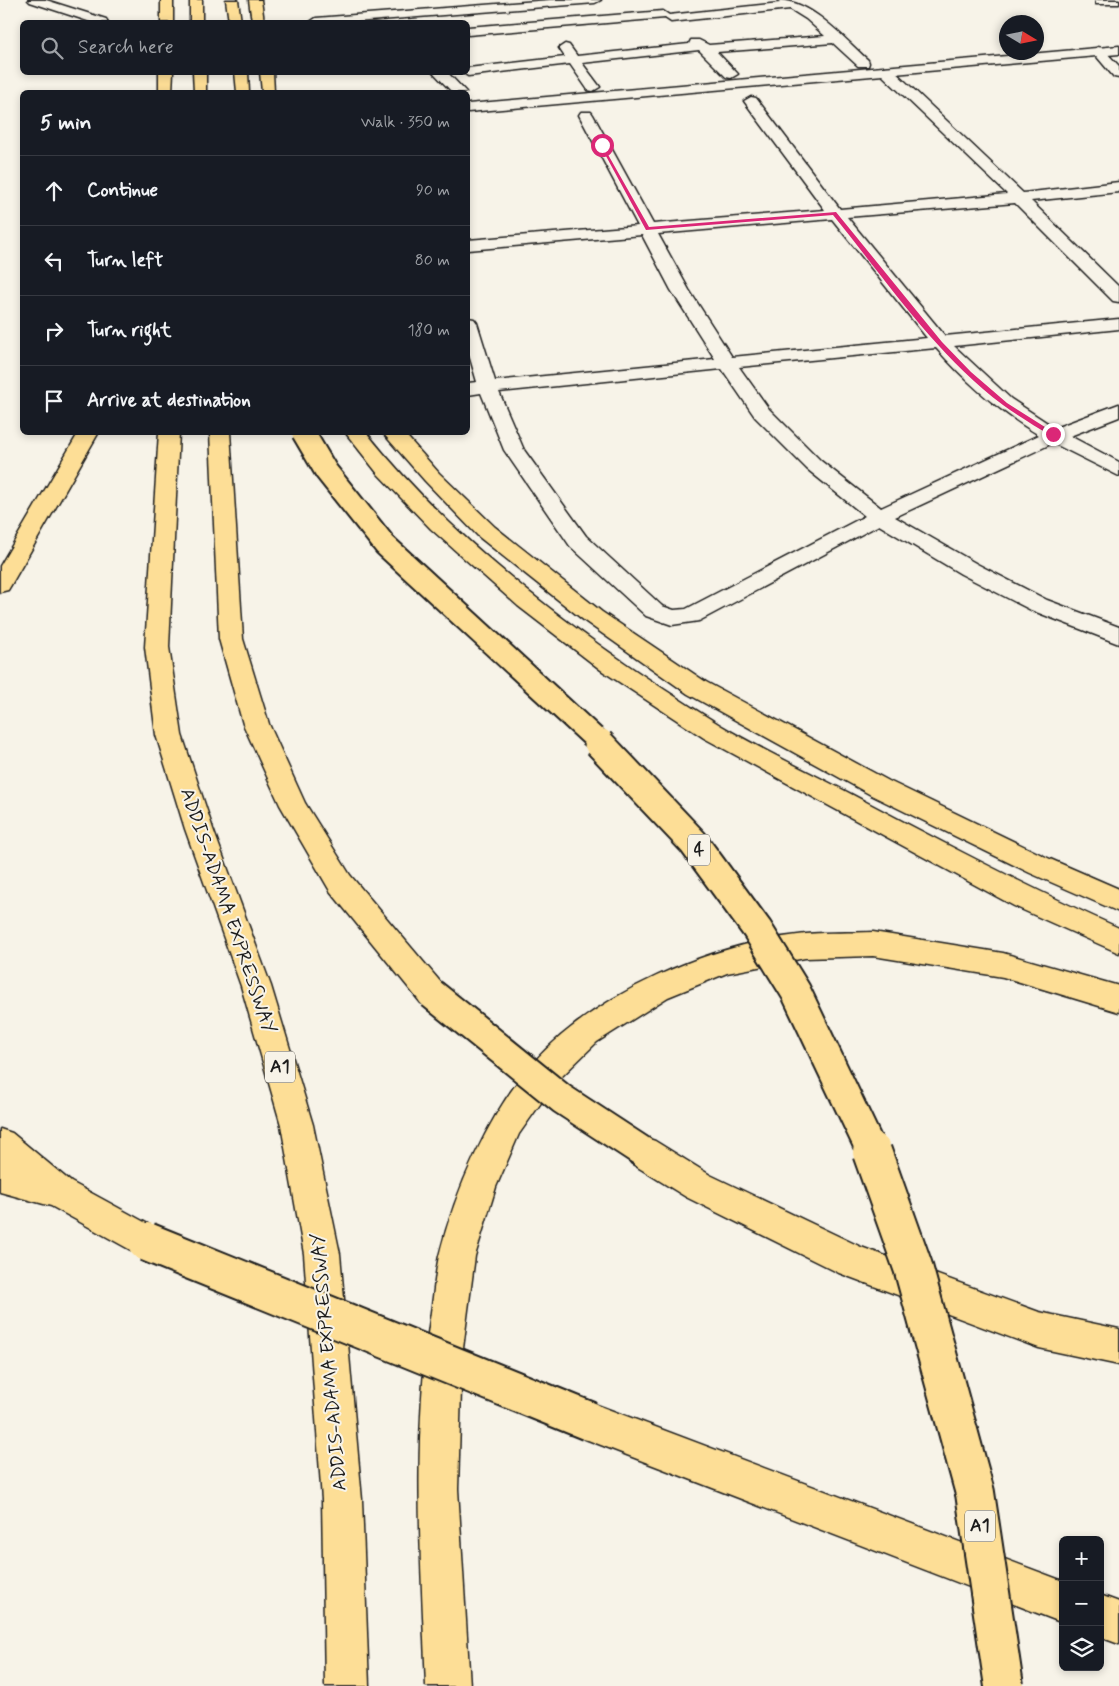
<!DOCTYPE html>
<meta charset="utf-8">
<style>
:root{--surface:#171b24;--page:#242831;--text:#f1f3f6;--muted:#9ea1a6;--line:#363941}
body{margin:0;font-family:Mynerve,sans-serif;background:var(--page);color:var(--text)}
.controls{position:absolute;right:15px;bottom:15px;display:grid;overflow:hidden;border-radius:8px;box-shadow:0 2px 8px #0003}
.controls button{width:45px;height:45px;display:grid;place-items:center;padding:0;border:0;border-bottom:1px solid var(--line);background:var(--surface);color:var(--text);font:25px sans-serif}
.compass{position:absolute;left:999px;top:15px;width:45px;height:45px;border-radius:50%;background:var(--surface);box-shadow:0 2px 8px #0003;rotate:100deg}
.stop{position:absolute;width:15px;height:15px;margin:-11px;border:4px solid #db2777;border-radius:50%;background:#fff}
.stop.end{background:#db2777;border-color:#fff;box-shadow:0 1px 5px #0008}
.list{margin:0;padding:0;list-style:none}
h2{display:flex;justify-content:space-between;align-items:center;height:65px;margin:0;padding:0 20px;font-size:21px}
h2 small{font-size:16px;font-weight:400;color:var(--muted)}
.list li{display:grid;grid-template-columns:32px 1fr auto;gap:15px;align-items:center;box-sizing:border-box;height:70px;padding:0 20px;border-top:1px solid var(--line)}
.list b{display:block;font-size:19px;white-space:nowrap}
.list em{font-size:16px;font-style:normal;color:var(--muted)}
.icon{flex:none;width:28px;height:28px;fill:none;stroke:currentColor;stroke-width:2;stroke-linecap:round;stroke-linejoin:round}
.map{position:relative;flex:none;width:1119px;height:1686px;overflow:hidden}
.search{position:absolute;background:var(--surface);box-shadow:0 2px 8px #0003;left:20px;top:20px;width:450px;height:55px;display:flex;align-items:center;gap:12px;box-sizing:border-box;padding:0 18px;border-radius:8px;color:var(--muted);font-size:19px}
.panel{position:absolute;background:var(--surface);box-shadow:0 2px 8px #0003;left:20px;top:90px;width:450px;height:345px;border-radius:8px}
.map>svg:first-child{display:block}
.lines{fill:none;stroke-linecap:round;stroke-linejoin:round}
.street-casing{stroke:#1c1c1c;stroke-width:3}
.secondary-casing{stroke:#1c1c1c;stroke-width:3}
.highway-casing{stroke:#1c1c1c;stroke-width:3}
.street{fill:#f7f3e8;fill-rule:evenodd}
.secondary{fill:#f7f3e8;fill-rule:evenodd}
.highway{fill:#fdde96;fill-rule:evenodd}
.highway-bridge-far2-casing{stroke:#1c1c1c;stroke-width:26;stroke-linecap:butt}
.highway-bridge-far1-casing{stroke:#1c1c1c;stroke-width:33;stroke-linecap:butt}
.highway-bridge-casing{stroke:#1c1c1c;stroke-width:42;stroke-linecap:butt}
.highway-bridge-far2{stroke:#fdde96;stroke-width:22}
.highway-bridge-far1{stroke:#fdde96;stroke-width:29}
.highway-bridge{stroke:#fdde96;stroke-width:38}
.route{fill:#db2777}
.labels{text-anchor:middle;dominant-baseline:central;stroke-width:4;stroke-linejoin:round;paint-order:stroke}
.shield{fill:#f7f3e8;stroke:#5e5c59;stroke-width:1}
.shield-label{font-size:18px;font-weight:bold;fill:#1c1c1c}
.street-label{font-size:19px;fill:#1c1c1c;stroke:#f7f3e8}
</style>
<div class="map">
<svg width="1119" height="1686" viewBox="0 0 1119 1686">
<rect width="100%" height="100%" fill="#f7f3e8"/>
<filter id="ink" filterUnits="userSpaceOnUse"><feTurbulence type="fractalNoise" baseFrequency=".02" numOctaves="2"/><feDisplacementMap in="SourceGraphic" scale="10" xChannelSelector="R" yChannelSelector="G"/><feConvolveMatrix kernelMatrix="1 2 1 2 8 2 1 2 1" color-interpolation-filters="sRGB"/></filter>
<g filter="url(#ink)">
<g class="lines">
<defs>
<path id="street" d="M28,0H46L106,19L108,22H91L30,2Z
M550,0H601L595,3L355,22H310L316,18Z
M777,0C812,0 843,38 868,60L869,63L868,66H858L833,43L717,52L738,74L731,78L726,77L699,50L582,63L600,87L593,91L588,90L570,64L468,76L462,72H468V68L565,57L559,48L565,44L569,45L577,56L689,44L691,40H699L709,45L825,36L806,19L790,9L671,22L665,18L468,35V27L663,11L669,15L780,3Z
M1096,0H1119V4H1096Z
M1098,47L1102,48L1119,66V78L1114,77L1092,51Z
M886,67L891,68L1023,193L1119,182V192L1031,201L1119,287V302L1113,301L1015,203L847,217L945,336L1119,319V329L954,346L1011,399L1055,428L1119,404V417L1070,436L1119,462V476L1053,443L895,517L977,564L1047,600L1119,627V644L1031,610L961,574L879,525L699,621L672,625L646,616L570,546L504,450L481,393L468,395V383L477,382L468,351V318L474,319L477,323L495,381L715,359L671,290L642,235L468,250V240L638,226L579,115L581,112H591L593,115L653,224L825,210L744,101L751,97L756,98L840,209L1007,194L881,74L880,71L881,68ZM832,219L927,338L732,357L689,290L658,234ZM936,348C966,382 999,411 1039,435L881,508L821,461L769,409L739,367ZM722,369L755,417L807,469L865,516L686,609L674,610L662,606L586,536L524,450L499,392Z
M433,72H447L466,92H452Z"/>
<path id="secondary" d="M1119,46V54L468,112V104Z"/>
<path id="highway" d="M161,0H173V22H161Z
M190,0H202V22H190Z
M226,0H238L241,22H229Z
M249,0H261L264,22H252Z
M159,72H173L172,92H159Z
M193,72H206V92H194Z
M235,72H248L249,92H237Z
M260,72H273L274,92H262Z
M79,432H99L11,585L8,590L0,592V566Z
M159,432H179L169,647L182,735L213,829L271,986L313,1125L340,1254L362,1500L369,1686H325L322,1500L304,1254L281,1125L241,986L185,829L156,735L145,647Z
M210,432H230L243,639L269,724L305,803L350,875L443,985L447,994L443,1003L432,1006L421,1003L330,891L280,805L243,724L219,639Z
M345,432H366C459,549 593,647 720,725C767,753 818,776 866,802C949,846 1033,890 1119,928V953L1014,906L704,738L601,670L518,606L431,529L378,474Z
M382,432H403L439,473L495,527L602,612L706,682L889,781L1050,859L1119,889V912L1030,873L871,795L688,694L586,622L479,537L425,481Z
M873,932L1003,953L1119,986V1012L1003,977L873,956L805,958L727,973L668,997L597,1042L555,1083L519,1134L496,1187L475,1256L462,1356L458,1489L470,1686H426C421,1561 412,1436 431,1312C434,1293 435,1274 439,1256C455,1191 489,1113 533,1063C597,992 712,943 806,934C828,932 851,933 873,932Z
M0,1129L12,1133L71,1182L159,1230L165,1242L159,1254L147,1259L51,1206L0,1192Z
M643,1137L655,1141L710,1175L861,1247L1039,1312L1119,1329V1365L1039,1348L839,1273L686,1197L631,1163L626,1152L631,1141Z
M589,1402L1063,1581V1623L575,1435L570,1421L575,1407Z
M1100,1595L1119,1602V1644L1100,1637Z"/>
</defs>
<!-- street casing -->
<use href="#street" class="street-casing"/>
<!-- secondary casing -->
<use href="#secondary" class="secondary-casing"/>
<!-- highway casing -->
<use href="#highway" class="highway-casing"/>
<!-- street -->
<use href="#street" class="street"/>
<!-- secondary -->
<use href="#secondary" class="secondary"/>
<!-- highway -->
<use href="#highway" class="highway"/>
<defs>
<path id="highway-bridge-far2" d="M303,432L326,471L385,545L601,744"/>
<path id="highway-bridge-far1" d="M599,743L693,842L757,929L796,992L873,1154
M432,994L562,1099L643,1152"/>
<path id="highway-bridge" d="M872,1152L913,1267L975,1493L1004,1686
M147,1242L589,1421"/>
</defs>
<!-- highway-bridge-far2 casing -->
<use href="#highway-bridge-far2" class="highway-bridge-far2-casing"/>
<!-- highway-bridge-far1 casing -->
<use href="#highway-bridge-far1" class="highway-bridge-far1-casing"/>
<!-- highway-bridge casing -->
<use href="#highway-bridge" class="highway-bridge-casing"/>
<!-- highway-bridge-far2 -->
<use href="#highway-bridge-far2" class="highway-bridge-far2"/>
<!-- highway-bridge-far1 -->
<use href="#highway-bridge-far1" class="highway-bridge-far1"/>
<!-- highway-bridge -->
<use href="#highway-bridge" class="highway-bridge"/>
</g>
</g>
<!-- route -->
<path class="route" d="M602,144L649,227L836,212L942,342L971,372L1007,403L1056,434L1051,436C1035,426 1018,416 1003,405C935,354 886,280 833,215L646,230L600,145Z"/>
<g class="labels">
<!-- shield labels -->
<g class="shield">
<rect x="688" y="834.5" width="22" height="31" rx="4"/>
<rect x="265" y="1051.5" width="30" height="31" rx="4"/>
<rect x="965" y="1510.5" width="30" height="31" rx="4"/>
</g>
<g class="shield-label">
<text x="699" y="850">4</text>
<text x="280" y="1067">A1</text>
<text x="980" y="1526">A1</text>
</g>
<!-- street labels -->
<g class="street-label">
<text transform="translate(228 911) rotate(71)">ADDIS-ADAMA EXPRESSWAY</text>
<text transform="translate(329 1362) rotate(-95)">ADDIS-ADAMA EXPRESSWAY</text>
</g>
</g>
</svg>
<div class="controls">
<button>+</button>
<button>−</button>
<button><svg class="icon" aria-label="layers" viewBox="0 0 24 24"><path d="M12 4l9 5-9 5-9-5zM3 14l9 5 9-5"/></svg></button>
</div>
<svg class="compass" viewBox="-18 -18 36 36"><path d="M0-13l5 13h-10z" fill="#e53935"/><path d="M0 13l5-13h-10z" fill="#9ea1a6"/></svg>
<div class="stop" style="left:602px;top:145px"></div>
<div class="stop end" style="left:1053px;top:434px"></div>
<div class="search"><svg class="icon" aria-label="search" viewBox="0 0 24 24"><circle cx="10" cy="10" r="6"/><path d="M15 15l6 6"/></svg>Search here</div>
<section class="panel">
<h2>5 min<small>Walk · 350 m</small></h2>
<ul class="list">
<li><svg class="icon" aria-label="ahead" viewBox="0 0 24 24"><path d="M12 20V5M6 11l6-6 6 6"/></svg><div><b>Continue</b></div><em>90 m</em></li>
<li><svg class="icon" aria-label="left" viewBox="0 0 24 24"><path d="M17 20v-9H6M10 6l-5 5 5 5"/></svg><div><b>Turn left</b></div><em>80 m</em></li>
<li><svg class="icon" aria-label="right" viewBox="0 0 24 24"><path d="M7 20v-9h11M14 6l5 5-5 5"/></svg><div><b>Turn right</b></div><em>180 m</em></li>
<li><svg class="icon" aria-label="arrive" viewBox="0 0 24 24"><path d="M6 21V4h12l-3 4 3 4H6"/></svg><div><b>Arrive at destination</b></div></li>
</ul>
</section>
</div>
